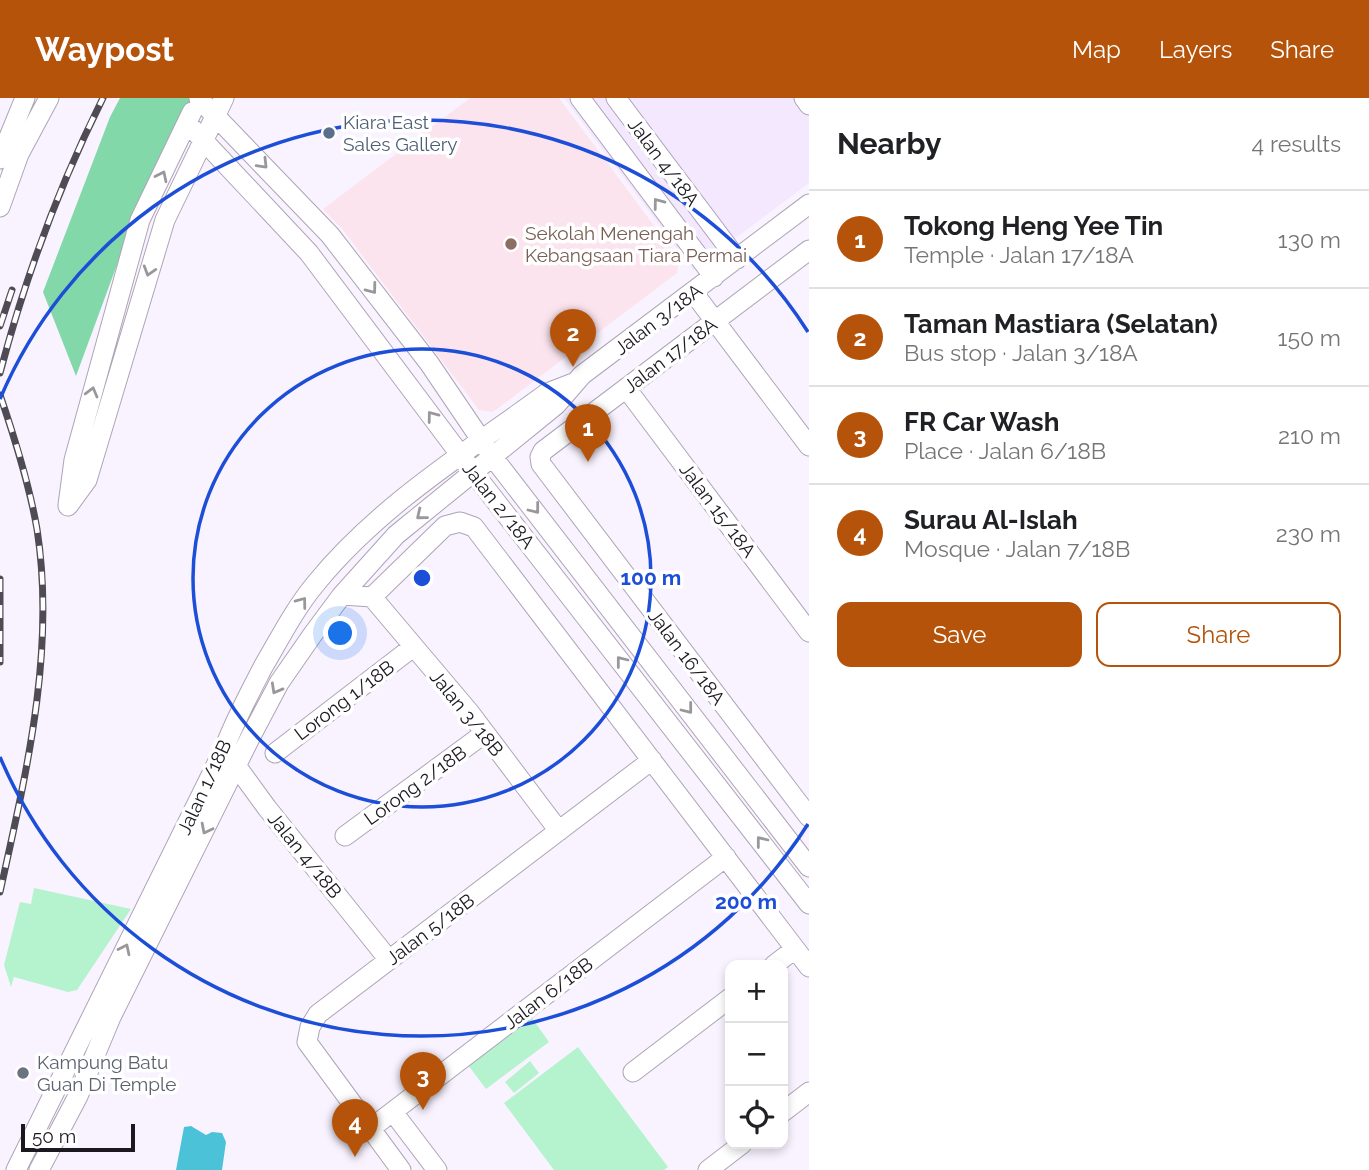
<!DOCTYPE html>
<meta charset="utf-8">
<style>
:root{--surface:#fff;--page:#f2f2f2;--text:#202124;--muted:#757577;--line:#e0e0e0;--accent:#b45309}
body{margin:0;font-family:Raleway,sans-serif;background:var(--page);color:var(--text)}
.controls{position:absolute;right:21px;bottom:21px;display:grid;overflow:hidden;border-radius:14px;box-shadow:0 4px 10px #0003}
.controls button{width:63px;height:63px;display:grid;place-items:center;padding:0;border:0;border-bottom:2px solid var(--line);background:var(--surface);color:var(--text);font:35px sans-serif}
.scale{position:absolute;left:21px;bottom:18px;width:114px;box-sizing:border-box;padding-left:7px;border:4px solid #1c1820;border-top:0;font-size:19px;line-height:24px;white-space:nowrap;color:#1c1820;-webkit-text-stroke:5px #fff;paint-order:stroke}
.you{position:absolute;left:341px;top:536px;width:24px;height:24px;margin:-18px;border:5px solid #fff;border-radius:50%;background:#1a73e8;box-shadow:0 0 0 10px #1a73e833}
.badge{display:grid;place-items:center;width:46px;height:46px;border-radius:50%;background:var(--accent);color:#fff;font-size:23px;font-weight:700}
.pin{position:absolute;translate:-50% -58px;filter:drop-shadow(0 2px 4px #0008)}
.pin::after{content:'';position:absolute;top:37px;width:24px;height:21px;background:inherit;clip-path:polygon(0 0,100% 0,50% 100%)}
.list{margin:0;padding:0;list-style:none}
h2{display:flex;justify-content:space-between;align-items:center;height:91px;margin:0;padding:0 28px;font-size:30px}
h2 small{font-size:23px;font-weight:400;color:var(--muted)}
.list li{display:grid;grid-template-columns:46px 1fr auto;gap:21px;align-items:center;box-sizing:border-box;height:98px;padding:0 28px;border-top:2px solid var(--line)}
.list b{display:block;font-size:26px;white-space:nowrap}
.list p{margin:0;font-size:23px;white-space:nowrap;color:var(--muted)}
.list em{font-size:23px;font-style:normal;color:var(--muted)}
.actions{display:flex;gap:14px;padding:21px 28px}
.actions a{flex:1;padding:16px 0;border:2px solid var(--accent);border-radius:14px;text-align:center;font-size:24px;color:var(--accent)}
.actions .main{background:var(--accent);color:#fff}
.icon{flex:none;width:38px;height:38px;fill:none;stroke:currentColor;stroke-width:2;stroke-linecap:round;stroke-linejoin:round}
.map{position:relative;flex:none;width:809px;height:1072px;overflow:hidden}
header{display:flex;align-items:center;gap:42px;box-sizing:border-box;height:98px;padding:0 35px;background:var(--accent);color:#fff}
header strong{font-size:33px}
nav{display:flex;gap:38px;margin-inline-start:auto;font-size:24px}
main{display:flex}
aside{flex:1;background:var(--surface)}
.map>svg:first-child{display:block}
.built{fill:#f3e8fe}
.education{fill:#fce4ef}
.green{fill:#b5f2ce}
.forest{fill:#82d8a8}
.water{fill:#4cc2d9}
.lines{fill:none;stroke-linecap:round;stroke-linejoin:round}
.minor-casing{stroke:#aea4b7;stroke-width:21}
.minor{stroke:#fff;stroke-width:19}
.rail-casing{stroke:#4f4b54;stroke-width:7}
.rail{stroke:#fff;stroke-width:4.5;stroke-dasharray:13;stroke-linecap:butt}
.oneway{stroke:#99979b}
.ring{fill:none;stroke:#1d4ed8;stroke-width:3.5}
.service-dot{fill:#5c6f8a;stroke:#fff;stroke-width:2.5}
.education-dot{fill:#8d6e63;stroke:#fff;stroke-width:2.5}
.worship-dot{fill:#6b7280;stroke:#fff;stroke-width:2.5}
.labels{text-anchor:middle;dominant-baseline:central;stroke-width:7;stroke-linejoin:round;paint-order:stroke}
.service-label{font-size:19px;fill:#4e5e75;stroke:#fff;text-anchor:start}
.street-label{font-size:19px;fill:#1c1820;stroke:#fff}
.education-label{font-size:19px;fill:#785e54;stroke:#fff;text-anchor:start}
.worship-label{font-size:19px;fill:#5b616d;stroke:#fff;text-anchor:start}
.centre{fill:#1d4ed8;stroke:#fff;stroke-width:3.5}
.ring-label{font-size:21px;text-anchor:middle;font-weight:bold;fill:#1d4ed8;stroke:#fff;stroke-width:7;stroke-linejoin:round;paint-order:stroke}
</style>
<header>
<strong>Waypost</strong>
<nav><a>Map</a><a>Layers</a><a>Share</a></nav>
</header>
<main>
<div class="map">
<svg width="809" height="1072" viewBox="0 0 809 1072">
<rect width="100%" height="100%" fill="#f9f3ff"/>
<!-- built -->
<path class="built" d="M564,0H809V85L693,172Z"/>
<!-- education -->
<path class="education" d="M470,0H559L679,161L677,175L493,314L479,312L343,132L323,111Z"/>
<!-- green -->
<path class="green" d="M34,790L131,811L77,892L68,894L14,879L11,889L4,867L20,804L31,806Z
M532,920L549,944L486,991L468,967Z
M578,949L668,1069L664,1072H554L504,1005Z
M530,963L539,975L514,995L505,984Z"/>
<!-- forest -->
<path class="forest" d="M120,0H192L135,118L76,278L43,194L110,19Z"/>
<!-- water -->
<path class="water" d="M191,1028L206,1037L212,1034L222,1035L226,1044L222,1072H176L184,1029Z"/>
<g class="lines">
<defs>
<path id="minor" d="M580,0L714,179
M616,0L737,161
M804,0L809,7
M199,1L330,137L429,265L492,358L809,769
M187,25L309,155L480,383L809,806
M0,61L25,0
M0,109L19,56L49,0
M809,152L543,353L540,359L541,366L809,719
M693,194L809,348
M626,290L809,534
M68,407L74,362L140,122L192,14
M68,408L87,382L165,122L224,0
M342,497L372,499L445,428L460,424L474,429L809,869
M372,499L470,615L559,733
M275,655L413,549
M232,662L267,710L389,862
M345,738L485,635
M774,867L795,851
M633,974L730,900
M393,1014L437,1072
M783,1014L809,994
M370,1031L726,759
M16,1072L224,651C235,622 249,596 263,569C280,540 295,510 317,484C380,407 468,353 547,295L573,285
M39,1072L78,998L111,919L251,638L279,585L313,536L342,497L396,437L556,307L582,277L809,106
M401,1072L307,944L310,929L318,916L652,662
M708,1072L742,1046"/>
</defs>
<!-- minor casing -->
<use href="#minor" class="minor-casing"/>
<!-- minor -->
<use href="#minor" class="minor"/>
<defs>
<path id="rail" d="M0,228L12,192
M0,275C25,180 59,88 103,0
M0,297C15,341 29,385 37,431C56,553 26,676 0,794
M0,481V564"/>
</defs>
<!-- rail casing -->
<use href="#rail" class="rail-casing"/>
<!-- rail -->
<use href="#rail" class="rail"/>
</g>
<!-- one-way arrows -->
<defs><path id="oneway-chevron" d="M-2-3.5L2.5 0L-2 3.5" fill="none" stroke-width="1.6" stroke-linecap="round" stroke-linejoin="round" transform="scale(1.75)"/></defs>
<g class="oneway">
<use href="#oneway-chevron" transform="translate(263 66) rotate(46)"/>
<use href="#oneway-chevron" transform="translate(162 78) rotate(-64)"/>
<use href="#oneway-chevron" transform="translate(658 105) rotate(-127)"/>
<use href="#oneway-chevron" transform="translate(149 173) rotate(107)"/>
<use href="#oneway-chevron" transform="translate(372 191) rotate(53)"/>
<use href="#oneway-chevron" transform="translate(92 294) rotate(-75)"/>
<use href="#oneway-chevron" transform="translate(432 318) rotate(-127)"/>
<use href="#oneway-chevron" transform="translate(535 411) rotate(52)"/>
<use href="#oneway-chevron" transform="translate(421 417) rotate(141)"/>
<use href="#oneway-chevron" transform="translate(302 504) rotate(-53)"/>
<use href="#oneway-chevron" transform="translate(621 563) rotate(-128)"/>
<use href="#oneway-chevron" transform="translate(276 591) rotate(119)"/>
<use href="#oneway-chevron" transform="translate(688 611) rotate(52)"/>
<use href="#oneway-chevron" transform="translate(206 731) rotate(117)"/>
<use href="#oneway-chevron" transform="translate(761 743) rotate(-128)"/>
<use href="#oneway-chevron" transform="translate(125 851) rotate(-64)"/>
</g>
<!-- distance rings -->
<g class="ring">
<circle cx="422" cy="480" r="229"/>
<path d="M808 726A458 458 0 0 1 0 659M0 301A458 458 0 0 1 808 234"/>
</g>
<!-- markers -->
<circle class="service-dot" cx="329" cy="35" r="7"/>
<circle class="education-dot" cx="511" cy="146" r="7"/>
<circle class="worship-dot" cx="23" cy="975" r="7"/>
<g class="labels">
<!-- service labels -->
<g class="service-label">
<text x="343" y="24">Kiara East<tspan x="343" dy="22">Sales Gallery</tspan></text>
</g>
<!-- street labels -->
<g class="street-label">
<text transform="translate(664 64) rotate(53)">Jalan 4/18A</text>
<text transform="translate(658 221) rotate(-37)">Jalan 3/18A</text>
<text transform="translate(670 257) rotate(-37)">Jalan 17/18A</text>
<text transform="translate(499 407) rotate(52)">Jalan 2/18A</text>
<text transform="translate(718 412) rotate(53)">Jalan 15/18A</text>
<text transform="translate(687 559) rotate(53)">Jalan 16/18A</text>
<text transform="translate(344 602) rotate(-37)">Lorong 1/18B</text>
<text transform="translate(467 615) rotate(51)">Jalan 3/18B</text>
<text transform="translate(415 687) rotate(-36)">Lorong 2/18B</text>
<text transform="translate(204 689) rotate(-65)">Jalan 1/18B</text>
<text transform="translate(305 757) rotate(51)">Jalan 4/18B</text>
<text transform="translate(430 831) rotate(-37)">Jalan 5/18B</text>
<text transform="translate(548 895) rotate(-37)">Jalan 6/18B</text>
</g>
<!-- education labels -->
<g class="education-label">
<text x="525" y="135">Sekolah Menengah<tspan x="525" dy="22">Kebangsaan Tiara Permai</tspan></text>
</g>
<!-- worship labels -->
<g class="worship-label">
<text x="37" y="964">Kampung Batu<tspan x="37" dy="22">Guan Di Temple</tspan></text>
</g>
</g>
<circle cx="422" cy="480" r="10" class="centre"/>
<g class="ring-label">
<text x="651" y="487">100 m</text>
<text x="746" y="811">200 m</text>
</g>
</svg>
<div class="controls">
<button>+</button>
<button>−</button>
<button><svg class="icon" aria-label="locate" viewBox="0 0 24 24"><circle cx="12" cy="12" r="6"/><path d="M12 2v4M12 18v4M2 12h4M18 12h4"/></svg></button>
</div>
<div class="scale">50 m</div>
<div class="you"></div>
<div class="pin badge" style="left:588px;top:364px">1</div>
<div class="pin badge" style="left:573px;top:269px">2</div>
<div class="pin badge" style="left:423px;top:1012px">3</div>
<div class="pin badge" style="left:355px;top:1059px">4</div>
</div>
<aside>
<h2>Nearby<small>4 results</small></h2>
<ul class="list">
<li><span class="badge">1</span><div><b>Tokong Heng Yee Tin</b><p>Temple · Jalan 17/18A</p></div><em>130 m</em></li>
<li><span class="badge">2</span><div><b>Taman Mastiara (Selatan)</b><p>Bus stop · Jalan 3/18A</p></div><em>150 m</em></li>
<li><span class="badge">3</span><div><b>FR Car Wash</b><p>Place · Jalan 6/18B</p></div><em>210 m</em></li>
<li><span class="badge">4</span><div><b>Surau Al-Islah</b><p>Mosque · Jalan 7/18B</p></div><em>230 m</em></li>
</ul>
<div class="actions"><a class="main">Save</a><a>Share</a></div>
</aside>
</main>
